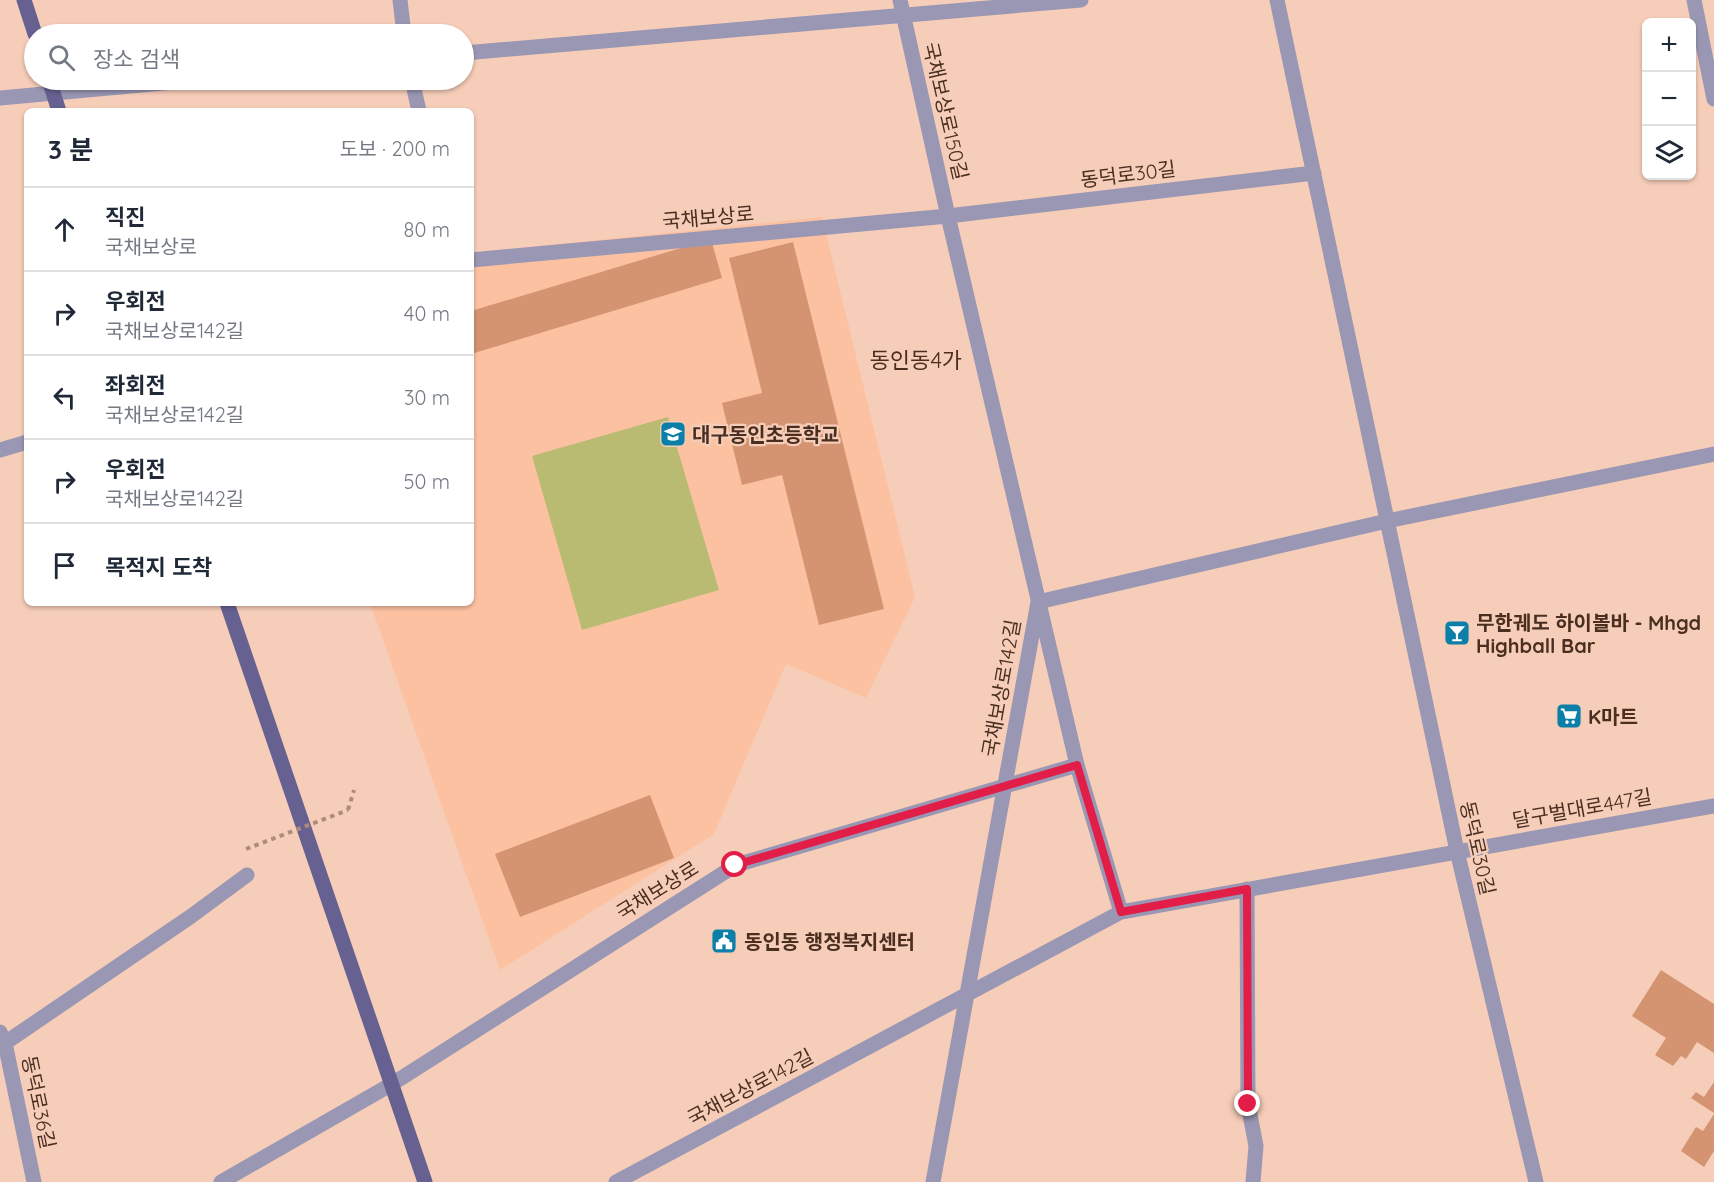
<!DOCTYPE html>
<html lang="ko">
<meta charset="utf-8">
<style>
:root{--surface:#fff;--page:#f2f2f3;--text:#1f2937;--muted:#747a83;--line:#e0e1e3}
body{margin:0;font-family:Quicksand,"Noto Sans KR",sans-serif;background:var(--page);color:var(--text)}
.controls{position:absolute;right:18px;top:18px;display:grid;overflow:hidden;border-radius:9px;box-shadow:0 2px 4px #0004}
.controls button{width:54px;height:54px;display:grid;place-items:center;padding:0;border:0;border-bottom:2px solid var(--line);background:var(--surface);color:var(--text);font:30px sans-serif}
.stop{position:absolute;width:18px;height:18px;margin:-14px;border:4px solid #e11d48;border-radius:50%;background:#fff}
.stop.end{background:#e11d48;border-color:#fff;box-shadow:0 2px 6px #0008}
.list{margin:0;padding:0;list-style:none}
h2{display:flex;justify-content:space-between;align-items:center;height:78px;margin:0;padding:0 24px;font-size:26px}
h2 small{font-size:20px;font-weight:400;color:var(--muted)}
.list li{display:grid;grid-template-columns:39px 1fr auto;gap:18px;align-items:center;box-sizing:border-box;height:84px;padding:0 24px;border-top:2px solid var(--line)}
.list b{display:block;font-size:22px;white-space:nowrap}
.list p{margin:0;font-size:20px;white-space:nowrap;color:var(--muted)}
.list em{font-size:20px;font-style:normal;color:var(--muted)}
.icon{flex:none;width:33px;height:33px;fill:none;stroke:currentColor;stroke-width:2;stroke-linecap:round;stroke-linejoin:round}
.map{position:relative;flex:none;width:1714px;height:1182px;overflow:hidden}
.search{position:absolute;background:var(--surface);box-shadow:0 2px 4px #0004;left:24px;top:24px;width:450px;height:66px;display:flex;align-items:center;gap:15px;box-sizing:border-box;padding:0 21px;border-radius:33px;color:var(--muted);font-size:22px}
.panel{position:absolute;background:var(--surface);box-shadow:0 2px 4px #0004;left:24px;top:108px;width:450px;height:498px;border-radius:9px}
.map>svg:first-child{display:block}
.built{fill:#fcc1a1}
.green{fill:#babb72}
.building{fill:#d49472}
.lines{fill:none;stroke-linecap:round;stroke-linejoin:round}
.path{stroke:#af8c7a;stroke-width:4;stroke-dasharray:4.5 4.5;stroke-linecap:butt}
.minor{stroke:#9997b3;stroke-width:15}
.major{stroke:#676192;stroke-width:15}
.path-bridge{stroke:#af8c7a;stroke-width:4;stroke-dasharray:4.5 4.5;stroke-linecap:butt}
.route{stroke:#e11d48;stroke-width:8}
.labels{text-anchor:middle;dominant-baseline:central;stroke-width:4.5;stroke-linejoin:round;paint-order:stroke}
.street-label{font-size:20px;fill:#4a2f21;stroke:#f6cdb8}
.poi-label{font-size:20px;font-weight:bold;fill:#4a2f21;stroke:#f6cdb8;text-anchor:start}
.quarter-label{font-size:22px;fill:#4a2f21;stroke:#f6cdb8}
</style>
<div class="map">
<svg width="1714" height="1182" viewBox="0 0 1714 1182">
<rect width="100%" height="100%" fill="#f6cdb8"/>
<!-- built -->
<path class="built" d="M822,217L915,597L866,698L786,664L714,834L500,970L370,603H471V271L500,250Z"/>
<!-- green -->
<path class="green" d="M668,417L719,590L582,630L532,456Z"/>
<!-- building -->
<path class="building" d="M711,239L722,278L471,354V311Z
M793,242L884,609L819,625L782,475L742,485L722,403L762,393L729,258Z
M650,795L674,858L520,917L495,854Z
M1661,970L1714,1004V1053L1697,1042L1686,1059L1681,1056L1673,1066L1655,1055L1666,1038L1632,1016Z
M1714,1082V1113L1691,1098L1696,1092L1704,1097Z
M1714,1114V1151L1704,1167L1681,1151L1696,1127L1703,1131Z"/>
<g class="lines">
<!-- path -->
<path class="path" d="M348,810L354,790"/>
<!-- minor -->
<path class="minor" d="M400,0L404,34
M900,0L948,216L1077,765L1121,912
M1277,0L1457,851L1536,1182
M1694,0L1714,99
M464,53L1081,0
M412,80L419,111
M0,98L196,80
M471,260L948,216L1314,173
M0,450L27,442
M1247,889L1248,1104L1256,1146L1253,1182
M0,1032L5,1043L34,1182
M5,1043L190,917L247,875
M221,1182L392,1084L736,865L1077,765
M616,1182L1121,912L1714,806
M933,1182L1038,602L1387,521L1714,454"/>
<!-- major -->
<path class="major" d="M24,0L35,34
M49,80L59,111
M227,603L425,1182"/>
<!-- path-bridge -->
<path class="path-bridge" d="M246,849L348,810"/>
</g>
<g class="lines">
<!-- route -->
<path class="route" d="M735,865L1077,765L1121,912L1247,889L1248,1104"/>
</g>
<!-- icons -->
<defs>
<symbol id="school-square" viewBox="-11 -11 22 22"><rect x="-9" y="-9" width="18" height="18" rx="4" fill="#0b7fa7" stroke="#f6cdb8"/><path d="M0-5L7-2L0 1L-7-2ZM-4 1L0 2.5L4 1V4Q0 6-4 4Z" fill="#fff"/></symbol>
<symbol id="bar-square" viewBox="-11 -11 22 22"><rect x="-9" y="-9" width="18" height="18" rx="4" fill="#0b7fa7" stroke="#f6cdb8"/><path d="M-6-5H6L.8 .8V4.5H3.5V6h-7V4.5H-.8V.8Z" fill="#fff"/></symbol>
<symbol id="supermarket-square" viewBox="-11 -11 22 22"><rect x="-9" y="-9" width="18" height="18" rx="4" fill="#0b7fa7" stroke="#f6cdb8"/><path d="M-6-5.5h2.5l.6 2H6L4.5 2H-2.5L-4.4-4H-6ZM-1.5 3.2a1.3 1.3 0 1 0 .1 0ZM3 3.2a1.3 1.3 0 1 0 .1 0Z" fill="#fff"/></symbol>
<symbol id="civic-square" viewBox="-11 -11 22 22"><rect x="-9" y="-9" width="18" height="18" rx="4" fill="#0b7fa7" stroke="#f6cdb8"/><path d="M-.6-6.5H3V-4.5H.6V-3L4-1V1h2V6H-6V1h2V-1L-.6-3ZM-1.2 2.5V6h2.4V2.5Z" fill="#fff"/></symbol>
</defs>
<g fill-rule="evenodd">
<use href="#school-square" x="658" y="419" width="30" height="30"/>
<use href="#bar-square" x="1442" y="618" width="30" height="30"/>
<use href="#supermarket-square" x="1554" y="701" width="30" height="30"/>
<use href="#civic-square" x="709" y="926" width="30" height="30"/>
</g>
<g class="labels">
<!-- street labels -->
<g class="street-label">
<text transform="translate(946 111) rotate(77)">국채보상로150길</text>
<text transform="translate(1128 174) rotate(-7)">동덕로30길</text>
<text transform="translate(708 217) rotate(-5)">국채보상로</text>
<text transform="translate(1001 688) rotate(-80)">국채보상로142길</text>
<text transform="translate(1582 808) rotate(-10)">달구벌대로447길</text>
<text transform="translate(1478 848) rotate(77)">동덕로30길</text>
<text transform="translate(657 890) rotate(-32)">국채보상로</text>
<text transform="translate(750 1087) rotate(-28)">국채보상로142길</text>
<text transform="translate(39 1102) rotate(78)">동덕로36길</text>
</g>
<!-- poi labels -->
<g class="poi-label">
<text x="692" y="434">대구동인초등학교</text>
<text x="1476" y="622">무한궤도 하이볼바 - Mhgd<tspan x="1476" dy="23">Highball Bar</tspan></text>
<text x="1588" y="716">K마트</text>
<text x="744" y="941">동인동 행정복지센터</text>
</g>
<!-- quarter labels -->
<g class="quarter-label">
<text x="916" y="360">동인동4가</text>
</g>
</g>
</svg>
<div class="controls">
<button>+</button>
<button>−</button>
<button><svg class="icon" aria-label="layers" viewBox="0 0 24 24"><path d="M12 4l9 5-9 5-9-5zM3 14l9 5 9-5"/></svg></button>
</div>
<div class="stop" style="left:735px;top:865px"></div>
<div class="stop end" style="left:1248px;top:1104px"></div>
<div class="search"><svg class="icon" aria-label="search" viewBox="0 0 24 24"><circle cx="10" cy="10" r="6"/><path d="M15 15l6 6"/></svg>장소 검색</div>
<section class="panel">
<h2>3 분<small>도보 · 200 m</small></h2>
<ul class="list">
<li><svg class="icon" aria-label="ahead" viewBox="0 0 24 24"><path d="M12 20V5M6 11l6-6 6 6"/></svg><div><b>직진</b><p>국채보상로</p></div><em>80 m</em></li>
<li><svg class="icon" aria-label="right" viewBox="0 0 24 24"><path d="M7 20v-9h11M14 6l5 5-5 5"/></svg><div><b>우회전</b><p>국채보상로142길</p></div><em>40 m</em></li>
<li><svg class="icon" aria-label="left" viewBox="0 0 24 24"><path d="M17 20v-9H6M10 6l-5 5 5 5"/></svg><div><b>좌회전</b><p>국채보상로142길</p></div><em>30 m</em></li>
<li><svg class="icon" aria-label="right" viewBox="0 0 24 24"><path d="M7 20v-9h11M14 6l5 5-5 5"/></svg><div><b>우회전</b><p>국채보상로142길</p></div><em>50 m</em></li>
<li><svg class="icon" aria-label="arrive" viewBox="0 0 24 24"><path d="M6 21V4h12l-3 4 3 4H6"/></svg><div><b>목적지 도착</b></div></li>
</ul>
</section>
</div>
